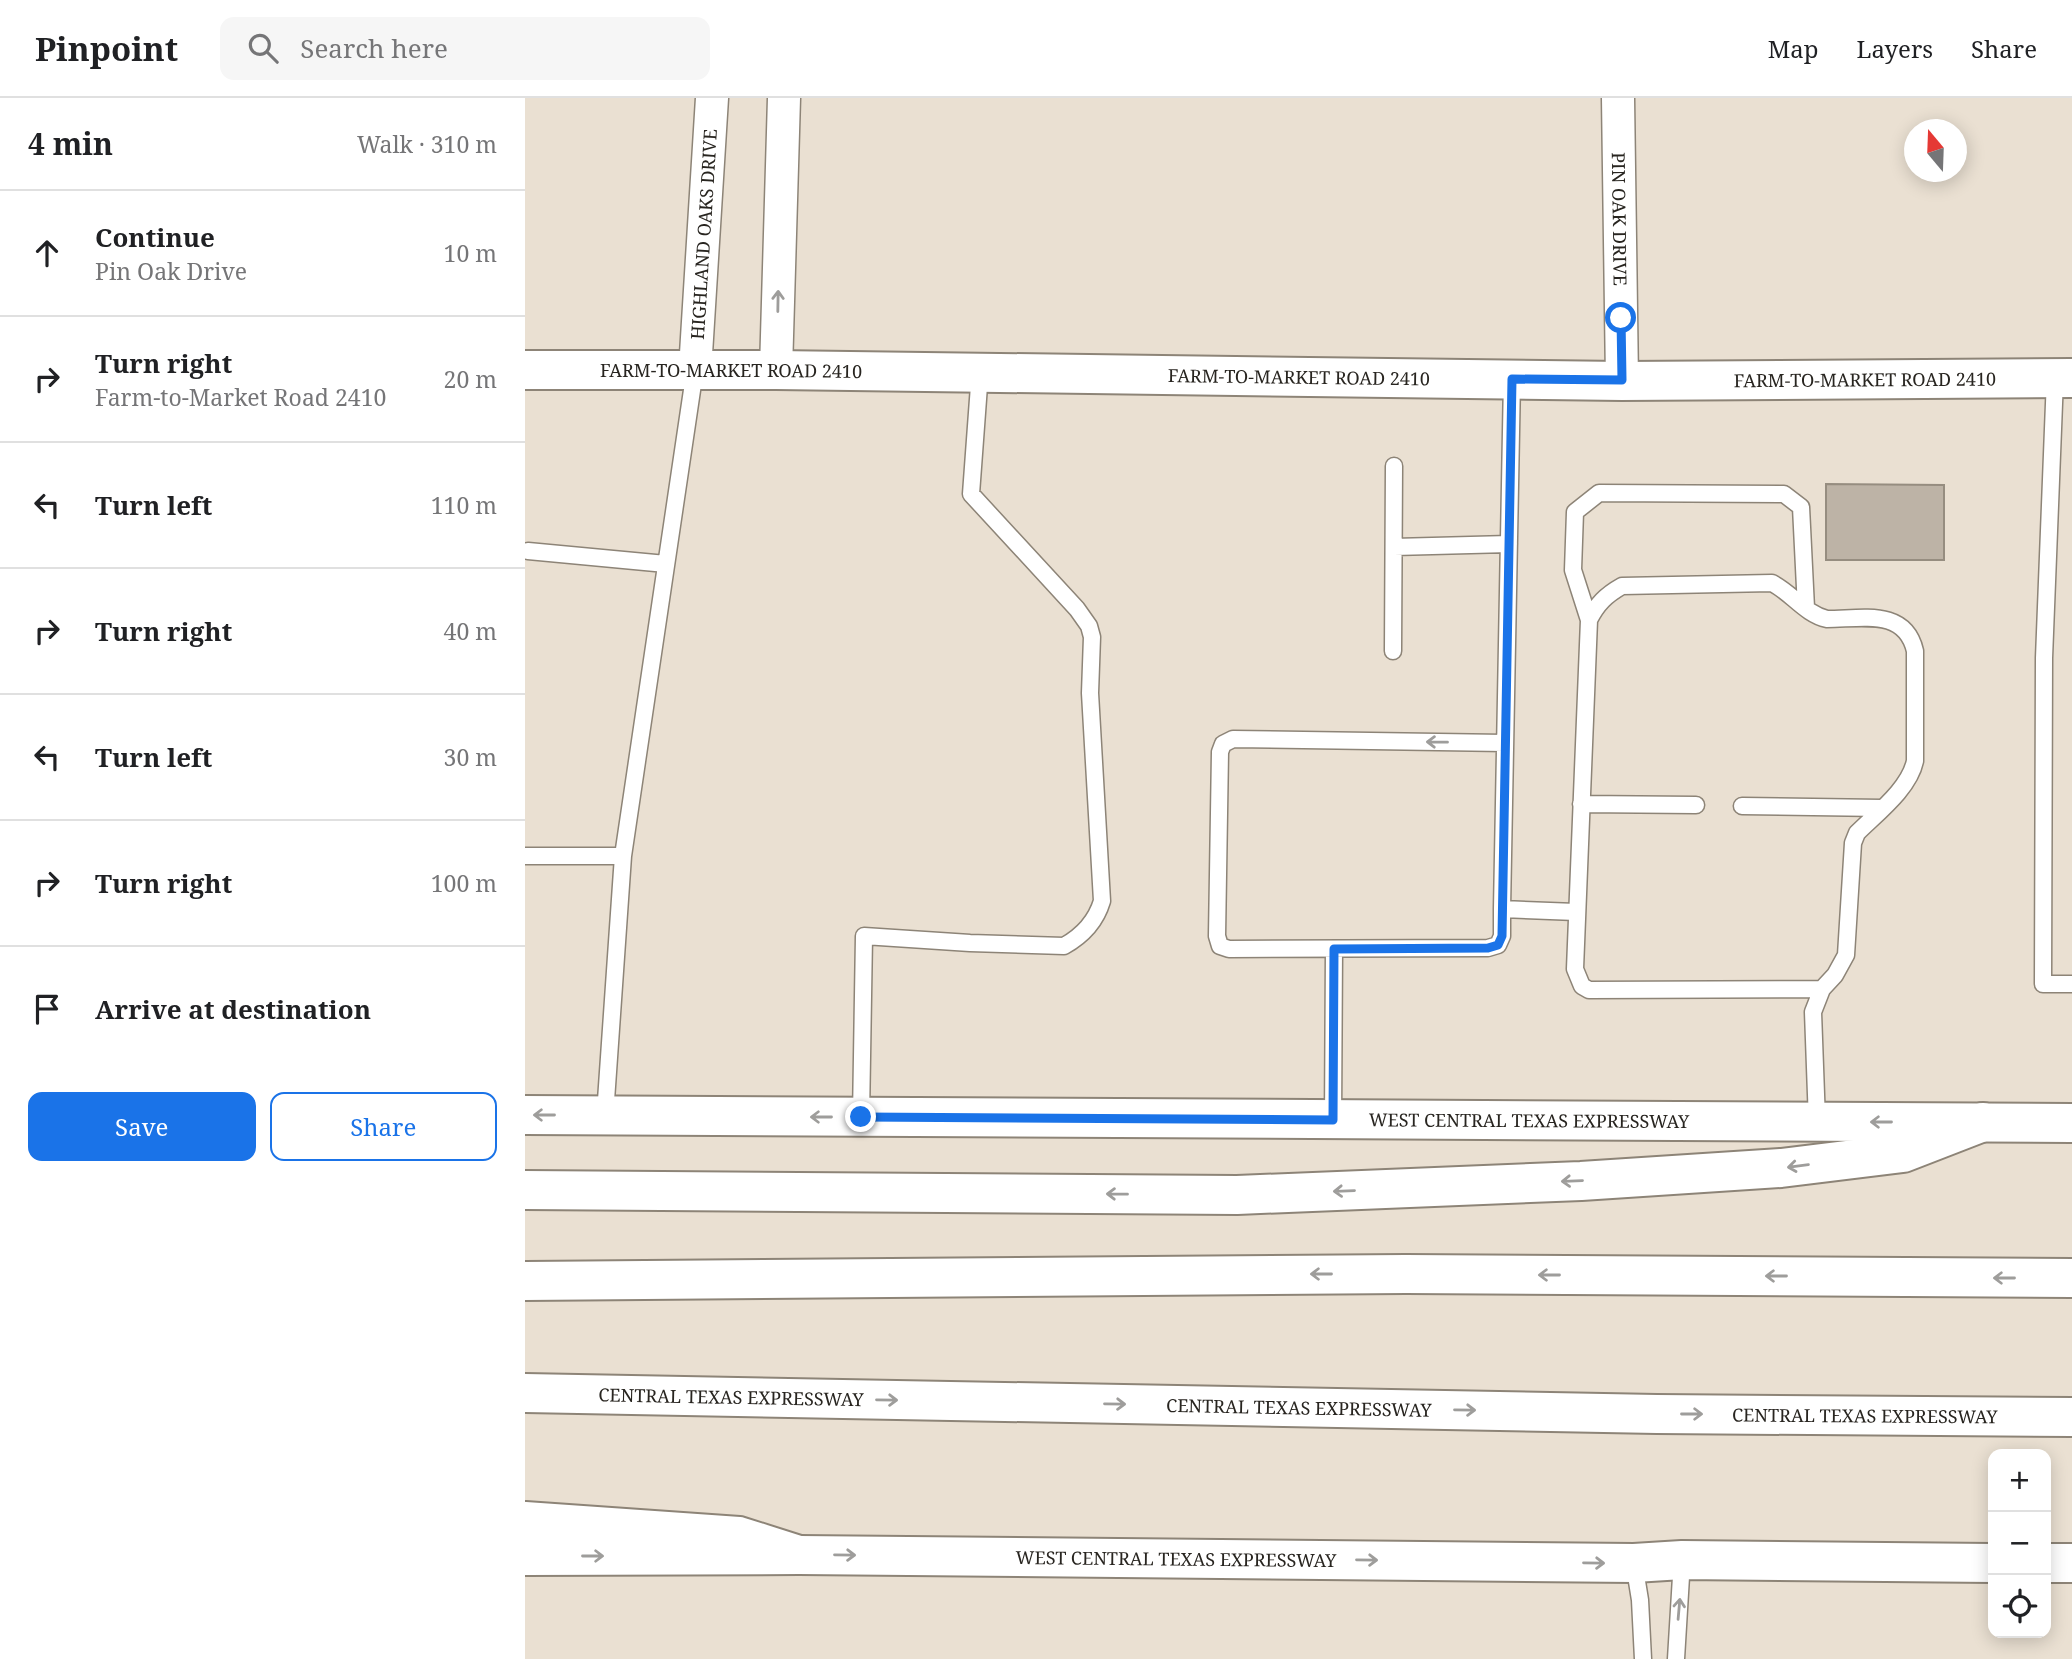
<!DOCTYPE html>
<meta charset="utf-8">
<style>
:root{--surface:#fff;--page:#f6f6f6;--text:#202124;--muted:#757577;--line:#e0e0e0;--accent:#1a73e8}
body{margin:0;font-family:"Noto Serif",serif;background:var(--page);color:var(--text)}
.controls{position:absolute;right:21px;bottom:21px;display:grid;overflow:hidden;border-radius:14px;box-shadow:0 4px 18px #0003}
.controls button{width:63px;height:63px;display:grid;place-items:center;padding:0;border:0;border-bottom:2px solid var(--line);background:var(--surface);color:var(--text);font:35px sans-serif}
.compass{position:absolute;left:1379px;top:21px;width:63px;height:63px;border-radius:50%;background:var(--surface);box-shadow:0 4px 18px #0003;rotate:341deg}
.stop{position:absolute;width:21px;height:21px;margin:-16px;border:5px solid #1a73e8;border-radius:50%;background:#fff}
.stop.end{background:#1a73e8;border-color:#fff;box-shadow:0 2px 7px #0008}
.list{margin:0;padding:0;list-style:none}
h2{display:flex;justify-content:space-between;align-items:center;height:91px;margin:0;padding:0 28px;font-size:30px}
h2 small{font-size:23px;font-weight:400;color:var(--muted)}
.list li{display:grid;grid-template-columns:46px 1fr auto;gap:21px;align-items:center;box-sizing:border-box;height:126px;padding:0 28px;border-top:2px solid var(--line)}
.list b{display:block;font-size:26px;white-space:nowrap}
.list p{margin:0;font-size:23px;white-space:nowrap;color:var(--muted)}
.list em{font-size:23px;font-style:normal;color:var(--muted)}
.actions{display:flex;gap:14px;padding:21px 28px}
.actions a{flex:1;padding:16px 0;border:2px solid var(--accent);border-radius:14px;text-align:center;font-size:24px;color:var(--accent)}
.actions .main{background:var(--accent);color:#fff}
.icon{flex:none;width:38px;height:38px;fill:none;stroke:currentColor;stroke-width:2;stroke-linecap:round;stroke-linejoin:round}
.map{position:relative;flex:none;width:1547px;height:1561px;overflow:hidden}
header{display:flex;align-items:center;gap:42px;box-sizing:border-box;height:98px;padding:0 35px;background:var(--surface);border-bottom:2px solid var(--line)}
header strong{font-size:33px}
nav{display:flex;gap:38px;margin-inline-start:auto;font-size:24px}
.search{width:490px;height:63px;background:var(--page);display:flex;align-items:center;gap:18px;box-sizing:border-box;padding:0 24px;border-radius:14px;color:var(--muted);font-size:26px}
main{display:flex}
aside{flex:1;background:var(--surface)}
.map>svg:first-child{display:block}
.building{fill:#bdb3a6;stroke:#968d80;stroke-width:2}
.lines{fill:none;stroke-linecap:round;stroke-linejoin:round}
.lane-casing{stroke:#8d8477;stroke-width:19}
.street-casing{stroke:#8d8477;stroke-width:35}
.secondary-casing{stroke:#8d8477;stroke-width:42}
.highway-casing{stroke:#8d8477;stroke-width:42}
.lane{stroke:#fff;stroke-width:16}
.street{stroke:#fff;stroke-width:32}
.secondary{stroke:#fff;stroke-width:38}
.highway{stroke:#fff;stroke-width:38}
.oneway{stroke:#9e9d9b}
.route{stroke:#1a73e8;stroke-width:9}
.labels{text-anchor:middle;dominant-baseline:central;stroke-width:5;stroke-linejoin:round;paint-order:stroke}
.street-label{font-size:18px;fill:#282520;stroke:#f7eddf}
</style>
<header>
<strong>Pinpoint</strong>
<div class="search"><svg class="icon" aria-label="search" viewBox="0 0 24 24"><circle cx="10" cy="10" r="6"/><path d="M15 15l6 6"/></svg>Search here</div>
<nav><a>Map</a><a>Layers</a><a>Share</a></nav>
</header>
<main>
<aside>
<h2>4 min<small>Walk · 310 m</small></h2>
<ul class="list">
<li><svg class="icon" aria-label="ahead" viewBox="0 0 24 24"><path d="M12 20V5M6 11l6-6 6 6"/></svg><div><b>Continue</b><p>Pin Oak Drive</p></div><em>10 m</em></li>
<li><svg class="icon" aria-label="right" viewBox="0 0 24 24"><path d="M7 20v-9h11M14 6l5 5-5 5"/></svg><div><b>Turn right</b><p>Farm-to-Market Road 2410</p></div><em>20 m</em></li>
<li><svg class="icon" aria-label="left" viewBox="0 0 24 24"><path d="M17 20v-9H6M10 6l-5 5 5 5"/></svg><div><b>Turn left</b></div><em>110 m</em></li>
<li><svg class="icon" aria-label="right" viewBox="0 0 24 24"><path d="M7 20v-9h11M14 6l5 5-5 5"/></svg><div><b>Turn right</b></div><em>40 m</em></li>
<li><svg class="icon" aria-label="left" viewBox="0 0 24 24"><path d="M17 20v-9H6M10 6l-5 5 5 5"/></svg><div><b>Turn left</b></div><em>30 m</em></li>
<li><svg class="icon" aria-label="right" viewBox="0 0 24 24"><path d="M7 20v-9h11M14 6l5 5-5 5"/></svg><div><b>Turn right</b></div><em>100 m</em></li>
<li><svg class="icon" aria-label="arrive" viewBox="0 0 24 24"><path d="M6 21V4h12l-3 4 3 4H6"/></svg><div><b>Arrive at destination</b></div></li>
</ul>
<div class="actions"><a class="main">Save</a><a>Share</a></div>
</aside>
<div class="map">
<svg width="1547" height="1561" viewBox="0 0 1547 1561">
<rect width="100%" height="100%" fill="#eae0d2"/>
<!-- building -->
<path class="building" d="M1301,386L1419,387V462H1301Z"/>
<g class="lines">
<defs>
<path id="lane" d="M1530,280L1519,560L1518,886H1547
M869,449L984,446
M3,453L141,466
M1064,522L1048,472L1050,414L1074,395L1259,396L1276,409L1281,510
M868,553L869,368
M980,645L708,641L698,646L695,654L692,838L695,848L704,851L963,850L973,847L977,838V811L987,281
M1056,706L1171,707
M1217,708L1357,710
M0,758H98
M977,811L1051,814
M80,1017L98,758L170,272
M336,1019L339,838L445,845L539,848C557,838 571,823 577,803L565,595L567,539L564,528L552,511L446,396L455,274
M808,1022L809,851
M1292,1024L1288,914L1297,891L1310,877L1321,857L1328,745L1332,735C1352,715 1384,691 1390,663V553C1380,510 1337,521 1302,521C1280,516 1267,495 1247,485L1097,488C1081,497 1072,506 1064,522L1050,871L1057,888L1064,892L1297,891
M1109,1465L1115,1502L1118,1561
M1151,1561L1157,1462"/>
<g id="street">
<path id="s1" d="M1093,0L1097,283"/>
<path id="s2" d="M170,272L187,0"/>
<path d="M251,272L259,0"/>
</g>
<g id="secondary">
<path id="s3" d="M0,272H251L1097,283L1547,280"/>
<path id="s4" d="M0,1017L1547,1025"/>
<path id="s5" d="M0,1458L274,1457L1109,1465L1157,1462L1468,1465"/>
<path d="M1521,1465H1547"/>
</g>
<g id="highway">
<path d="M0,1092L712,1097L1056,1083L1256,1070L1378,1055L1458,1024"/>
<path d="M0,1183L881,1176L1547,1180"/>
<path id="s6" d="M0,1295L1132,1316L1547,1319"/>
<path d="M0,1423L214,1438L274,1457"/>
</g>
</defs>
<!-- lane casing -->
<use href="#lane" class="lane-casing"/>
<!-- street casing -->
<use href="#street" class="street-casing"/>
<!-- secondary casing -->
<use href="#secondary" class="secondary-casing"/>
<!-- highway casing -->
<use href="#highway" class="highway-casing"/>
<!-- lane -->
<use href="#lane" class="lane"/>
<!-- street -->
<use href="#street" class="street"/>
<!-- secondary -->
<use href="#secondary" class="secondary"/>
<!-- highway -->
<use href="#highway" class="highway"/>
</g>
<!-- one-way arrows -->
<defs><path id="oneway-shaft" d="M-6 0H5M1.5-3L5.5 0L1.5 3" fill="none" stroke-width="1.6" stroke-linecap="round" stroke-linejoin="round" transform="scale(1.75)"/></defs>
<g class="oneway">
<use href="#oneway-shaft" transform="translate(253 203) rotate(-89)"/>
<use href="#oneway-shaft" transform="translate(912 644) rotate(-179)"/>
<use href="#oneway-shaft" transform="translate(19 1017) rotate(-180)"/>
<use href="#oneway-shaft" transform="translate(296 1019) rotate(-180)"/>
<use href="#oneway-shaft" transform="translate(1356 1024) rotate(-180)"/>
<use href="#oneway-shaft" transform="translate(1273 1068) rotate(173)"/>
<use href="#oneway-shaft" transform="translate(1047 1083) rotate(178)"/>
<use href="#oneway-shaft" transform="translate(819 1093) rotate(178)"/>
<use href="#oneway-shaft" transform="translate(592 1096) rotate(-179)"/>
<use href="#oneway-shaft" transform="translate(796 1176) rotate(180)"/>
<use href="#oneway-shaft" transform="translate(1024 1177) rotate(-180)"/>
<use href="#oneway-shaft" transform="translate(1251 1178) rotate(-180)"/>
<use href="#oneway-shaft" transform="translate(1479 1180) rotate(-180)"/>
<use href="#oneway-shaft" transform="translate(362 1302) rotate(1)"/>
<use href="#oneway-shaft" transform="translate(590 1306) rotate(1)"/>
<use href="#oneway-shaft" transform="translate(940 1312) rotate(1)"/>
<use href="#oneway-shaft" transform="translate(1167 1316)"/>
<use href="#oneway-shaft" transform="translate(320 1457) rotate(1)"/>
<use href="#oneway-shaft" transform="translate(68 1458)"/>
<use href="#oneway-shaft" transform="translate(842 1462) rotate(1)"/>
<use href="#oneway-shaft" transform="translate(1069 1465) rotate(1)"/>
<use href="#oneway-shaft" transform="translate(1154 1511) rotate(-85)"/>
</g>
<g class="lines">
<!-- route -->
<path class="route" d="M336,1019L808,1022L809,851L963,850L973,847L977,838L987,281L1097,282L1096,220"/>
</g>
<g class="labels">
<!-- street labels -->
<g class="street-label">
<text stroke="none"><textPath href="#s1" startOffset="121">PIN OAK DRIVE</textPath></text>
<text stroke="none"><textPath href="#s2" startOffset="136">HIGHLAND OAKS DRIVE</textPath></text>
<text stroke="none"><textPath href="#s3" startOffset="206">FARM-TO-MARKET ROAD 2410</textPath></text>
<text stroke="none"><textPath href="#s3" startOffset="774">FARM-TO-MARKET ROAD 2410</textPath></text>
<text stroke="none"><textPath href="#s3" startOffset="1340">FARM-TO-MARKET ROAD 2410</textPath></text>
<text stroke="none"><textPath href="#s4" startOffset="1004">WEST CENTRAL TEXAS EXPRESSWAY</textPath></text>
<text stroke="none"><textPath href="#s6" startOffset="206">CENTRAL TEXAS EXPRESSWAY</textPath></text>
<text stroke="none"><textPath href="#s6" startOffset="774">CENTRAL TEXAS EXPRESSWAY</textPath></text>
<text stroke="none"><textPath href="#s6" startOffset="1340">CENTRAL TEXAS EXPRESSWAY</textPath></text>
<text stroke="none"><textPath href="#s5" startOffset="651">WEST CENTRAL TEXAS EXPRESSWAY</textPath></text>
</g>
</g>
</svg>
<div class="controls">
<button>+</button>
<button>−</button>
<button><svg class="icon" aria-label="locate" viewBox="0 0 24 24"><circle cx="12" cy="12" r="6"/><path d="M12 2v4M12 18v4M2 12h4M18 12h4"/></svg></button>
</div>
<svg class="compass" viewBox="-18 -18 36 36"><path d="M0-13l5 13h-10z" fill="#e53935"/><path d="M0 13l5-13h-10z" fill="#757577"/></svg>
<div class="stop" style="left:1096px;top:220px"></div>
<div class="stop end" style="left:336px;top:1019px"></div>
</div>
</main>
